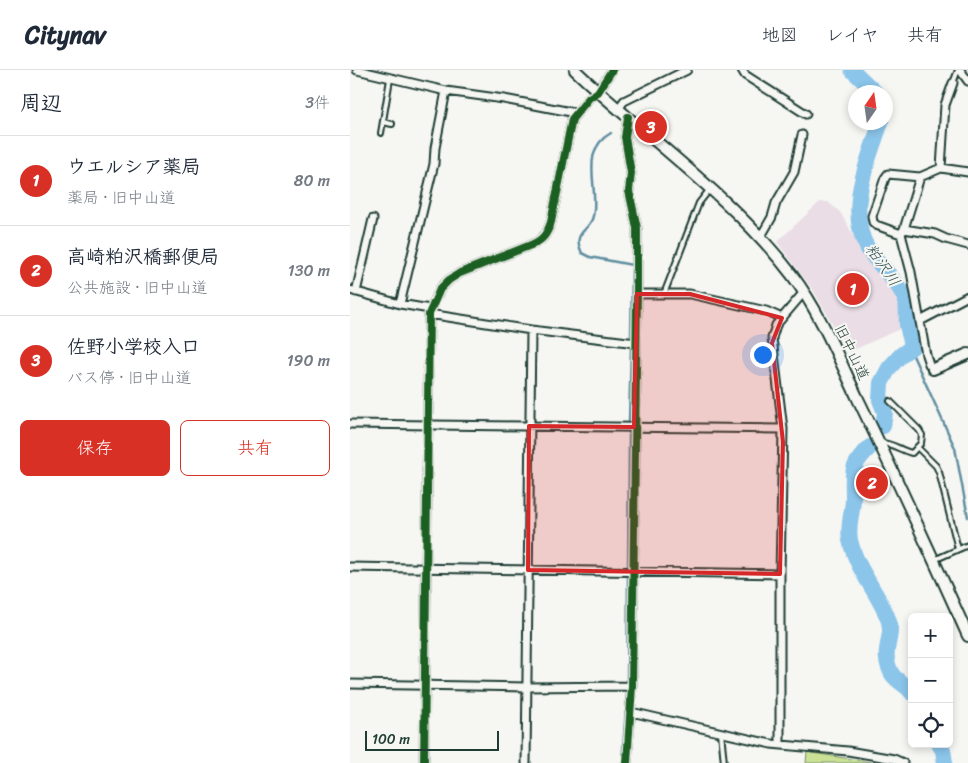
<!DOCTYPE html>
<html lang="ja">
<meta charset="utf-8">
<style>
:root{--surface:#fff;--page:#f6f6f7;--text:#1f2937;--muted:#747a83;--line:#e0e1e3;--accent:#d93025}
body{margin:0;font-family:Sriracha,"Klee One",sans-serif;background:var(--page);color:var(--text)}
.controls{position:absolute;right:15px;bottom:15px;display:grid;overflow:hidden;border-radius:8px;box-shadow:0 2px 8px #0003}
.controls button{width:45px;height:45px;display:grid;place-items:center;padding:0;border:0;border-bottom:1px solid var(--line);background:var(--surface);color:var(--text);font:25px sans-serif}
.compass{position:absolute;left:498px;top:15px;width:45px;height:45px;border-radius:50%;background:var(--surface);box-shadow:0 2px 8px #0003;rotate:13deg}
.scale{position:absolute;left:15px;bottom:12px;width:134px;box-sizing:border-box;padding-left:5px;border:2px solid #1f3d34;border-top:0;font-size:14px;line-height:18px;white-space:nowrap;color:#1f3d34;-webkit-text-stroke:4px #f6f6f2;paint-order:stroke}
.you{position:absolute;left:412px;top:284px;width:18px;height:18px;margin:-12px;border:4px solid #fff;border-radius:50%;background:#1a73e8;box-shadow:0 0 0 8px #1a73e833}
.badge{display:grid;place-items:center;width:32px;height:32px;border-radius:50%;background:var(--accent);color:#fff;font-size:16px;font-weight:700}
.pin{position:absolute;translate:-50% -50%;border:2px solid #fff;box-shadow:0 1px 5px #0006}
.list{margin:0;padding:0;list-style:none}
h2{display:flex;justify-content:space-between;align-items:center;height:65px;margin:0;padding:0 20px;font-size:21px}
h2 small{font-size:16px;font-weight:400;color:var(--muted)}
.list li{display:grid;grid-template-columns:32px 1fr auto;gap:15px;align-items:center;box-sizing:border-box;height:90px;padding:0 20px;border-top:1px solid var(--line)}
.list b{display:block;font-size:19px;white-space:nowrap}
.list p{margin:0;font-size:16px;white-space:nowrap;color:var(--muted)}
.list em{font-size:16px;font-style:normal;color:var(--muted)}
.actions{display:flex;gap:10px;padding:15px 20px}
.actions a{flex:1;padding:11px 0;border:1px solid var(--accent);border-radius:8px;text-align:center;font-size:18px;color:var(--accent)}
.actions .main{background:var(--accent);color:#fff}
.icon{flex:none;width:28px;height:28px;fill:none;stroke:currentColor;stroke-width:2;stroke-linecap:round;stroke-linejoin:round}
.map{position:relative;flex:none;width:618px;height:693px;overflow:hidden}
header{display:flex;align-items:center;gap:30px;box-sizing:border-box;height:70px;padding:0 25px;background:var(--surface);border-bottom:1px solid var(--line)}
header strong{font-size:24px}
nav{display:flex;gap:28px;margin-inline-start:auto;font-size:18px}
main{display:flex}
aside{flex:1;background:var(--surface)}
.map>svg:first-child{display:block}
.built{fill:#eadde6}
.green{fill:#cae196;stroke:#748f65}
.lines{fill:none;stroke-linecap:round;stroke-linejoin:round}
.stream{stroke:#608fa1;stroke-width:2.5}
.river{stroke:#8bc5ea;stroke-width:16}
.lane-casing{stroke:#1f3d34;stroke-width:8}
.street-casing{stroke:#1f3d34;stroke-width:11}
.secondary-casing{stroke:#1f3d34;stroke-width:14}
.lane{stroke:#f6f6f2;stroke-width:4}
.street{stroke:#f6f6f2;stroke-width:7}
.secondary{stroke:#f6f6f2;stroke-width:10}
.cycleway-casing{stroke:#f6f6f2;stroke-width:11}
.cycleway{stroke:#1b5e20;stroke-width:8}
.marked{fill:#d62828;fill-opacity:0.2;stroke:#d62828;stroke-width:4;stroke-linejoin:round}
.labels{text-anchor:middle;dominant-baseline:central;stroke-width:4;stroke-linejoin:round;paint-order:stroke}
.street-label{font-size:15px;fill:#1f3d34;stroke:#f6f6f2}
.water-label{font-size:16px;font-style:italic;fill:#355858;stroke:#f6f6f2}
</style>
<header>
<strong>Citynav</strong>
<nav><a>地図</a><a>レイヤ</a><a>共有</a></nav>
</header>
<main>
<aside>
<h2>周辺<small>3件</small></h2>
<ul class="list">
<li><span class="badge">1</span><div><b>ウエルシア薬局</b><p>薬局 · 旧中山道</p></div><em>80 m</em></li>
<li><span class="badge">2</span><div><b>高崎粕沢橋郵便局</b><p>公共施設 · 旧中山道</p></div><em>130 m</em></li>
<li><span class="badge">3</span><div><b>佐野小学校入口</b><p>バス停 · 旧中山道</p></div><em>190 m</em></li>
</ul>
<div class="actions"><a class="main">保存</a><a>共有</a></div>
</aside>
<div class="map">
<svg width="618" height="693" viewBox="0 0 618 693">
<rect width="100%" height="100%" fill="#f6f6f2"/>
<filter id="ink" filterUnits="userSpaceOnUse"><feTurbulence type="fractalNoise" baseFrequency=".02" numOctaves="2"/><feDisplacementMap in="SourceGraphic" scale="10" xChannelSelector="R" yChannelSelector="G"/><feConvolveMatrix kernelMatrix="1 2 1 2 8 2 1 2 1" color-interpolation-filters="sRGB"/></filter>
<g filter="url(#ink)">
<!-- built -->
<path class="built" d="M470,132H478L490,142L510,177L546,222L553,237L554,257L499,282L463,220L427,172Z"/>
<!-- green -->
<path class="green" d="M457,682L526,693H456Z"/>
<g class="lines">
<!-- stream -->
<path class="stream" d="M261,63C228,81 250,120 243,146C240,162 221,161 232,183L240,187L282,195L281,267
M560,279L605,378L618,447
M279,352L281,277
M278,496L279,363
M277,611L278,506
M272,693L277,622"/>
<!-- river -->
<path class="river" d="M502,0L525,22
M531,52C518,91 495,140 518,179C527,194 542,205 551,221C559,233 556,241 557,254C558,262 561,269 562,277L551,285L539,298L531,313L530,330L535,343L533,356
M520,377C499,398 503,401 503,428C503,443 497,455 500,470C506,498 526,520 537,546C547,568 528,579 542,604C547,612 557,615 562,623
M589,674L593,680L595,693"/>
<defs>
<path id="lane" d="M603,13L608,0
M33,52L42,54
M31,63L40,9
M314,224L349,133L360,119
M531,373C543,373 551,381 562,383L571,373L572,365L569,360L540,331
M567,377L586,396L589,402L608,479
M584,490L618,475
M371,662L374,693"/>
<path id="street" d="M7,0L96,21L154,29L226,43
M392,0L395,5L456,44
M610,0L618,11
M268,39L274,31L337,0
M591,98L595,35L603,13
M570,107L554,159L551,164L526,155L523,152L522,146L535,108L538,104L570,107L591,98L618,102
M554,159L585,164L596,169L618,175
M551,164L561,202L576,285L579,294L583,299
M409,166L414,161L422,147L426,133L444,102L452,65
M0,220L50,234L80,239
M6,222L23,149
M287,224H340L416,241L432,248
M50,234L84,94L85,78L96,21
M79,244L181,260L286,273
M570,251L618,226
M0,354L433,359
M0,497L430,504
M0,614L176,617L282,616
M281,642L421,674L498,681L544,689L553,693
M430,674V504L433,359L422,268L426,255L454,222
M74,693L79,244L90,219L99,210L110,203L181,175C193,170 197,164 201,152L222,49L239,28L248,22L262,0
M176,693L181,260
M277,693L282,616L287,224V158L279,121L281,103L275,67L278,47"/>
<path id="secondary" d="M225,0C296,68 382,126 442,205C470,242 488,287 508,329C546,407 582,486 618,566
M583,299L618,284"/>
</defs>
<!-- lane casing -->
<use href="#lane" class="lane-casing"/>
<!-- street casing -->
<use href="#street" class="street-casing"/>
<!-- secondary casing -->
<use href="#secondary" class="secondary-casing"/>
<!-- lane -->
<use href="#lane" class="lane"/>
<!-- street -->
<use href="#street" class="street"/>
<!-- secondary -->
<use href="#secondary" class="secondary"/>
<defs>
<path id="cycleway" d="M74,693L79,244L90,219L99,210L110,203L181,175C193,170 197,164 201,152L222,49L239,28L248,22L262,0
M277,693L282,616L287,224V158L279,121L281,103L275,67L278,47"/>
</defs>
<!-- cycleway casing -->
<use href="#cycleway" class="cycleway-casing"/>
<!-- cycleway -->
<use href="#cycleway" class="cycleway"/>
</g>
</g>
<!-- marked area -->
<path class="marked" d="M287,224H340L432,248L422,273L433,372L430,504L178,500L179,356L284,357Z"/>
<g class="labels">
<!-- street labels -->
<g class="street-label">
<text transform="translate(502 282) rotate(64)">旧中山道</text>
</g>
<!-- water labels -->
<g class="water-label">
<text transform="translate(533 195) rotate(55)">粕沢川</text>
</g>
</g>
</svg>
<div class="controls">
<button>+</button>
<button>−</button>
<button><svg class="icon" aria-label="locate" viewBox="0 0 24 24"><circle cx="12" cy="12" r="6"/><path d="M12 2v4M12 18v4M2 12h4M18 12h4"/></svg></button>
</div>
<svg class="compass" viewBox="-18 -18 36 36"><path d="M0-13l5 13h-10z" fill="#e53935"/><path d="M0 13l5-13h-10z" fill="#747a83"/></svg>
<div class="scale">100 m</div>
<div class="you"></div>
<div class="pin badge" style="left:503px;top:219px">1</div>
<div class="pin badge" style="left:522px;top:413px">2</div>
<div class="pin badge" style="left:301px;top:57px">3</div>
</div>
</main>
